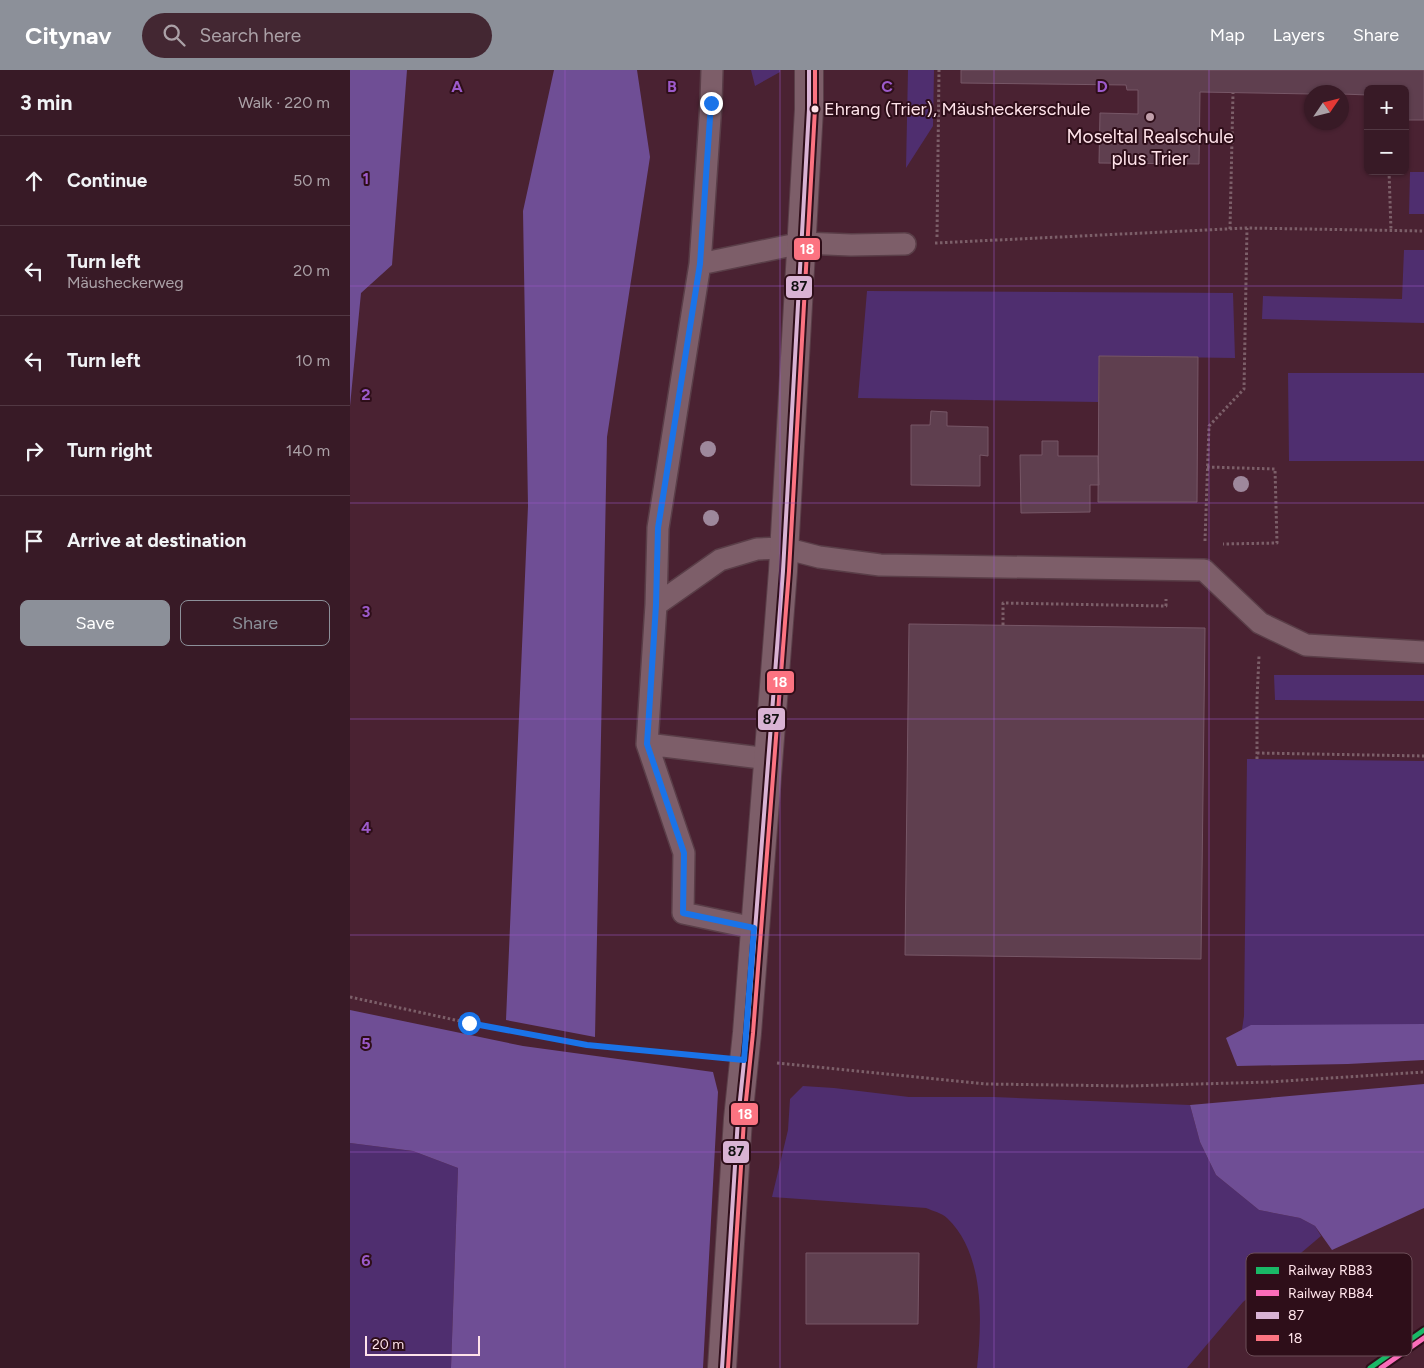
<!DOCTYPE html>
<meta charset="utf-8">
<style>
:root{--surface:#381a26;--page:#432732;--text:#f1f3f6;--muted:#aba1a7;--line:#523843;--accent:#8c9099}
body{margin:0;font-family:Figtree,sans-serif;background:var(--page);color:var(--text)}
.controls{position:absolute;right:15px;top:15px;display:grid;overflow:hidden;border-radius:8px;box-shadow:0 1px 4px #0004}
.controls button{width:45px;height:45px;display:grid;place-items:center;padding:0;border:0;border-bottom:1px solid var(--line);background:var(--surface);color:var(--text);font:25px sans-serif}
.compass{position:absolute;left:954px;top:15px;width:45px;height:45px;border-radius:50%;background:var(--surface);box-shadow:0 1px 4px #0004;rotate:55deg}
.scale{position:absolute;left:15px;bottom:12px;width:115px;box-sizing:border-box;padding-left:5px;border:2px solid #ffe3ea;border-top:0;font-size:14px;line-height:18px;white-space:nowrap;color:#ffe3ea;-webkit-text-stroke:4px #2e0e19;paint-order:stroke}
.stop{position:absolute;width:15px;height:15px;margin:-11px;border:4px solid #1a73e8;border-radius:50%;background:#fff}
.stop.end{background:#1a73e8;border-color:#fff;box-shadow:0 1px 5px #0008}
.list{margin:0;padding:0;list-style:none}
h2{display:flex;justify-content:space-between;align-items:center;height:65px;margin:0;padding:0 20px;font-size:21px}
h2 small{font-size:16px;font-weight:400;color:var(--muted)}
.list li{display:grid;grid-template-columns:32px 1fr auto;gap:15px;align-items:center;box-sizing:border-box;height:90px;padding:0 20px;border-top:1px solid var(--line)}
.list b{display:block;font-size:19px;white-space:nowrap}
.list p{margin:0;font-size:16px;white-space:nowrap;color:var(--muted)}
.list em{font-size:16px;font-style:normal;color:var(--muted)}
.actions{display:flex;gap:10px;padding:15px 20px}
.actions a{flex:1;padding:11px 0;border:1px solid var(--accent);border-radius:8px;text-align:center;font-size:18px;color:var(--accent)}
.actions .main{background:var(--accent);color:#fff}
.icon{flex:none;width:28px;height:28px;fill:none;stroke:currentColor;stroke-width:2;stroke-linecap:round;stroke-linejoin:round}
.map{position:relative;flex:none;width:1074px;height:1298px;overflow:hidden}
header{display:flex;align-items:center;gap:30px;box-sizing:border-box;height:70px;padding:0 25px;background:var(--accent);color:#fff}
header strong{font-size:24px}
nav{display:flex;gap:28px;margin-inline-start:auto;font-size:18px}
.search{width:350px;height:45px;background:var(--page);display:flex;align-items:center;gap:12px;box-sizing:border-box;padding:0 18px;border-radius:28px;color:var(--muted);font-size:19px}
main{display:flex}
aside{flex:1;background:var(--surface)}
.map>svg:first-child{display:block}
.green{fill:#4f2e6f}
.forest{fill:#6f4e95}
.building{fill:#5f3f4f;stroke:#775767}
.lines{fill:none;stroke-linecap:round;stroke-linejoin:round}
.lane-casing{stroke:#5a3e48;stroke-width:24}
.street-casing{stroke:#5a3e48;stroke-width:30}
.path{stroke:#7c5f69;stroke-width:3;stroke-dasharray:2.5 2.5;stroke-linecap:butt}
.lane{stroke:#7d5e69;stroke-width:21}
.street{stroke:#7d5e69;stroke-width:28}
.bus-1-casing{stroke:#2e0e19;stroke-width:8}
.bus-2-casing{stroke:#2e0e19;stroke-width:8}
.bus-1{stroke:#d9b3d4;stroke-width:4}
.bus-2{stroke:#fc7381;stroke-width:4}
.rail-1-casing{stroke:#2e0e19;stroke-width:9}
.rail-2-casing{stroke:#2e0e19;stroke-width:9}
.rail-1{stroke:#1ab867;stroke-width:5}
.rail-2{stroke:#fb6dba;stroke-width:5}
.tree{fill:#9e889c}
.route{stroke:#1a73e8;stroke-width:6}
.grid{fill:none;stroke:#9c5aca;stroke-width:1;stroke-opacity:0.55}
.bus-dot{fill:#ffe3ea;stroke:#2e0e19;stroke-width:2}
.poi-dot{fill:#c09faa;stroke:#2e0e19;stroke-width:2}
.labels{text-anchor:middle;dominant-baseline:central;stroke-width:4;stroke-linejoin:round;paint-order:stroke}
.bus-label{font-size:18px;fill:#ffe3ea;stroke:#2e0e19;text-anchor:start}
.poi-label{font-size:19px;fill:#ffe3ea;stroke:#2e0e19}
.key{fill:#2e0e19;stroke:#6d4e58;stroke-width:1}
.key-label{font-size:14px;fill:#ffe3ea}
.grid-label{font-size:16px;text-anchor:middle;font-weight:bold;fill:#9c5aca;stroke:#2e0e19;stroke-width:4;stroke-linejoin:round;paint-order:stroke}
.line-badge{stroke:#2e0e19;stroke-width:2}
.badge-label{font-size:14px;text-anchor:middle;font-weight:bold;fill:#fff}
.pale-badge-label{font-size:14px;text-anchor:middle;font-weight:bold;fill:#111}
</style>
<header>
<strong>Citynav</strong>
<div class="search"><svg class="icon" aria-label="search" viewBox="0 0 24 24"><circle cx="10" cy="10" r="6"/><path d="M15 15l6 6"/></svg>Search here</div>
<nav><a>Map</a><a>Layers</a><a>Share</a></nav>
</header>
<main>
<aside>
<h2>3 min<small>Walk · 220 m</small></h2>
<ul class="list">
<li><svg class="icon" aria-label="ahead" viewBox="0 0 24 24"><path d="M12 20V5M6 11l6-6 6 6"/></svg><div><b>Continue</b></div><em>50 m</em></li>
<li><svg class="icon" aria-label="left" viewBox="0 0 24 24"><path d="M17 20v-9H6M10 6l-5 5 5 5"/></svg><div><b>Turn left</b><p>Mäusheckerweg</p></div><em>20 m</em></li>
<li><svg class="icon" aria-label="left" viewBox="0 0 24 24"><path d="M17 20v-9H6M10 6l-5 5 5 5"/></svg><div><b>Turn left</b></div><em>10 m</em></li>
<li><svg class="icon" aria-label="right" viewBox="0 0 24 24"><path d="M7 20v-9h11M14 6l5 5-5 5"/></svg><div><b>Turn right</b></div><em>140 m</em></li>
<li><svg class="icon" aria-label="arrive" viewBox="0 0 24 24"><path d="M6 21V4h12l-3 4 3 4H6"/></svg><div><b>Arrive at destination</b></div></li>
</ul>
<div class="actions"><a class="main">Save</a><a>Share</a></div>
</aside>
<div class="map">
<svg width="1074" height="1298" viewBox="0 0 1074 1298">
<rect width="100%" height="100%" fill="#4a2232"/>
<!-- green -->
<path class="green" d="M401,0H430V2L405,16Z
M558,0H584L583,56L556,98Z
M1060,102H1074V144H1059Z
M1054,180H1074V253L912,249L913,226L1052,229Z
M517,221L883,223L885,288L749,286L748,332L508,328Z
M938,303H1074V391H939Z
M924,605H1074V631L925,630Z
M897,689L1074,691V974L889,980L894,946Z
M453,1016L484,1018L559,1027H644L840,1035L850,1072L866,1105L909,1140L950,1148L965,1156L971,1166L893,1232L837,1298H627C632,1251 635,1184 597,1148C592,1143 583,1141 576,1138L422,1127L438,1060L440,1029Z
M0,1073L63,1081L108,1098L101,1298H0Z"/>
<!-- forest -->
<path class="forest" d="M0,0H57L42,195L11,223L0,336Z
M204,0H287L300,87L257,367L245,967L156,950L178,436L173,141Z
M0,940L173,976L363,1002L368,1022L353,1298H101L108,1098L63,1081L0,1073Z
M1074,954V990L998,994L887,996L876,968L901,955Z
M1074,1014V1138L982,1180L965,1156L950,1148L909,1140L866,1105L850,1072L840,1035Z"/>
<!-- building -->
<path class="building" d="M611,0H1074V50H1055V19H1018V25L992,24V22H962V24L850,22L849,94L749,93L750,43L788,44V20H777L776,15L611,13Z
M749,286L848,287L847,432H748Z
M581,341L597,342V356L638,357V386L630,385V416L561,415V355H580Z
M692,371H708V386H748L749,415H740V442L671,443L670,385H692Z
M559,554L855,558L851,889L555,885Z
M456,1183H569L568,1254H456Z"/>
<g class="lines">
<defs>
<path id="lane" d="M362,0L361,33L350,194L308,458L306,535L297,674L334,783L333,843L404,858
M350,194L452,173L501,175L555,174
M306,535L370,490L407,479L434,478L469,487L530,495L854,500L910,553L956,575L1074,582
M297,674L419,689"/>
<path id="street" d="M372,1298L388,1049L397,963L433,501L459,39V0"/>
</defs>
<!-- lane casing -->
<use href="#lane" class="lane-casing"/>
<!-- street casing -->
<use href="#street" class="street-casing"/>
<!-- path -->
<path class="path" d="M1039,101L1041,160
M880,159L883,23
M587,167L589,0
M585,173L897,158L1074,161
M857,397L925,399L927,473L873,474
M855,471L859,356L894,319L897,158
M653,555V533L816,536V529
M907,683L1074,686
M907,689V629L909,586
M0,927L119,953L237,975L362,987
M427,993L637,1014L779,1016L919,1012L1074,1002"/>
<!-- lane -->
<use href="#lane" class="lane"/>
<!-- street -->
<use href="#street" class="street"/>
<defs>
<path id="bus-1" d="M372,1298L388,1049L397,963L433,501L459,39V0"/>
<path id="bus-2" d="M378,1298L394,1050L403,963L439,501L465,39V0"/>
</defs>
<!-- bus-1 casing -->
<use href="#bus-1" class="bus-1-casing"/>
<!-- bus-2 casing -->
<use href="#bus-2" class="bus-2-casing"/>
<!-- bus-1 -->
<use href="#bus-1" class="bus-1"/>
<!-- bus-2 -->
<use href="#bus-2" class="bus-2"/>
<defs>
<path id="rail-1" d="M1020,1298L1074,1260"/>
<path id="rail-2" d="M1031,1298L1074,1268"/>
</defs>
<!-- rail-1 casing -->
<use href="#rail-1" class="rail-1-casing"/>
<!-- rail-2 casing -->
<use href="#rail-2" class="rail-2-casing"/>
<!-- rail-1 -->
<use href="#rail-1" class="rail-1"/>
<!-- rail-2 -->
<use href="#rail-2" class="rail-2"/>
</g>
<!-- trees -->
<g class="tree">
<circle cx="358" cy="379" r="8"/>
<circle cx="891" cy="414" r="8"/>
<circle cx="361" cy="448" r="8"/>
</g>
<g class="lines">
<!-- route -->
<path class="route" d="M119,953L237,975L394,990L404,858L333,843L334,783L297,674L306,535L308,458L350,194L361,33"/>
</g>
<!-- grid -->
<path class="grid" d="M215,0V1298M430,0V1298M644,0V1298M859,0V1298M0,216H1074M0,433H1074M0,649H1074M0,865H1074M0,1082H1074"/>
<!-- markers -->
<circle class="bus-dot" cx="465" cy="39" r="4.5"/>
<circle class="poi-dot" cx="800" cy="47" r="5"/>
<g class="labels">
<!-- bus labels -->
<g class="bus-label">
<text x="474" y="39">Ehrang (Trier), Mäusheckerschule</text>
</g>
<!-- poi labels -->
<g class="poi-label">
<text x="800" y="66">Moseltal Realschule<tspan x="800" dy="22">plus Trier</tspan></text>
</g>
</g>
<!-- legend -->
<rect x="896" y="1183" width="166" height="103" rx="8" class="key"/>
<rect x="906" y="1197" width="23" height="7" fill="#1ab867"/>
<rect x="906" y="1220" width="23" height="6" fill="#fb6dba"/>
<rect x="906" y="1242" width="23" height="7" fill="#d9b3d4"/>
<rect x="906" y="1265" width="23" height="6" fill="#fc7381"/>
<g class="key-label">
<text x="938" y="1205">Railway RB83</text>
<text x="938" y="1228">Railway RB84</text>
<text x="938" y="1250">87</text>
<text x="938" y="1273">18</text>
</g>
<g class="grid-label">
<text x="107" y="22">A</text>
<text x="322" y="22">B</text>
<text x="537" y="22">C</text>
<text x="752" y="22">D</text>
<text x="16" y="114">1</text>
<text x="16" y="330">2</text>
<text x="16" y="547">3</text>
<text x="16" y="763">4</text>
<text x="16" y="979">5</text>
<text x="16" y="1196">6</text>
</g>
<g class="line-badge">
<rect x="443" y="167" width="28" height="24" rx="5" fill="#fc7381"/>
<rect x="435" y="205" width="28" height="24" rx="5" fill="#d9b3d4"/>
<rect x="416" y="600" width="29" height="24" rx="5" fill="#fc7381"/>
<rect x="407" y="637" width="29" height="24" rx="5" fill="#d9b3d4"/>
<rect x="380" y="1032" width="29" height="24" rx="5" fill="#fc7381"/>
<rect x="372" y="1070" width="28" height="24" rx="5" fill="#d9b3d4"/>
</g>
<g class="badge-label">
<text x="457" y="184">18</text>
<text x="430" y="617">18</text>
<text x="395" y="1049">18</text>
</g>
<g class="pale-badge-label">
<text x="449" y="221">87</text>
<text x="421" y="654">87</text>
<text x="386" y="1086">87</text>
</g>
</svg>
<div class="controls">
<button>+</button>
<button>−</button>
</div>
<svg class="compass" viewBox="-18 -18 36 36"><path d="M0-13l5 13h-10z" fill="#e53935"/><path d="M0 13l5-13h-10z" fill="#aba1a7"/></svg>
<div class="scale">20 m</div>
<div class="stop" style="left:119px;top:953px"></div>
<div class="stop end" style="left:361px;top:33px"></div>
</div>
</main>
